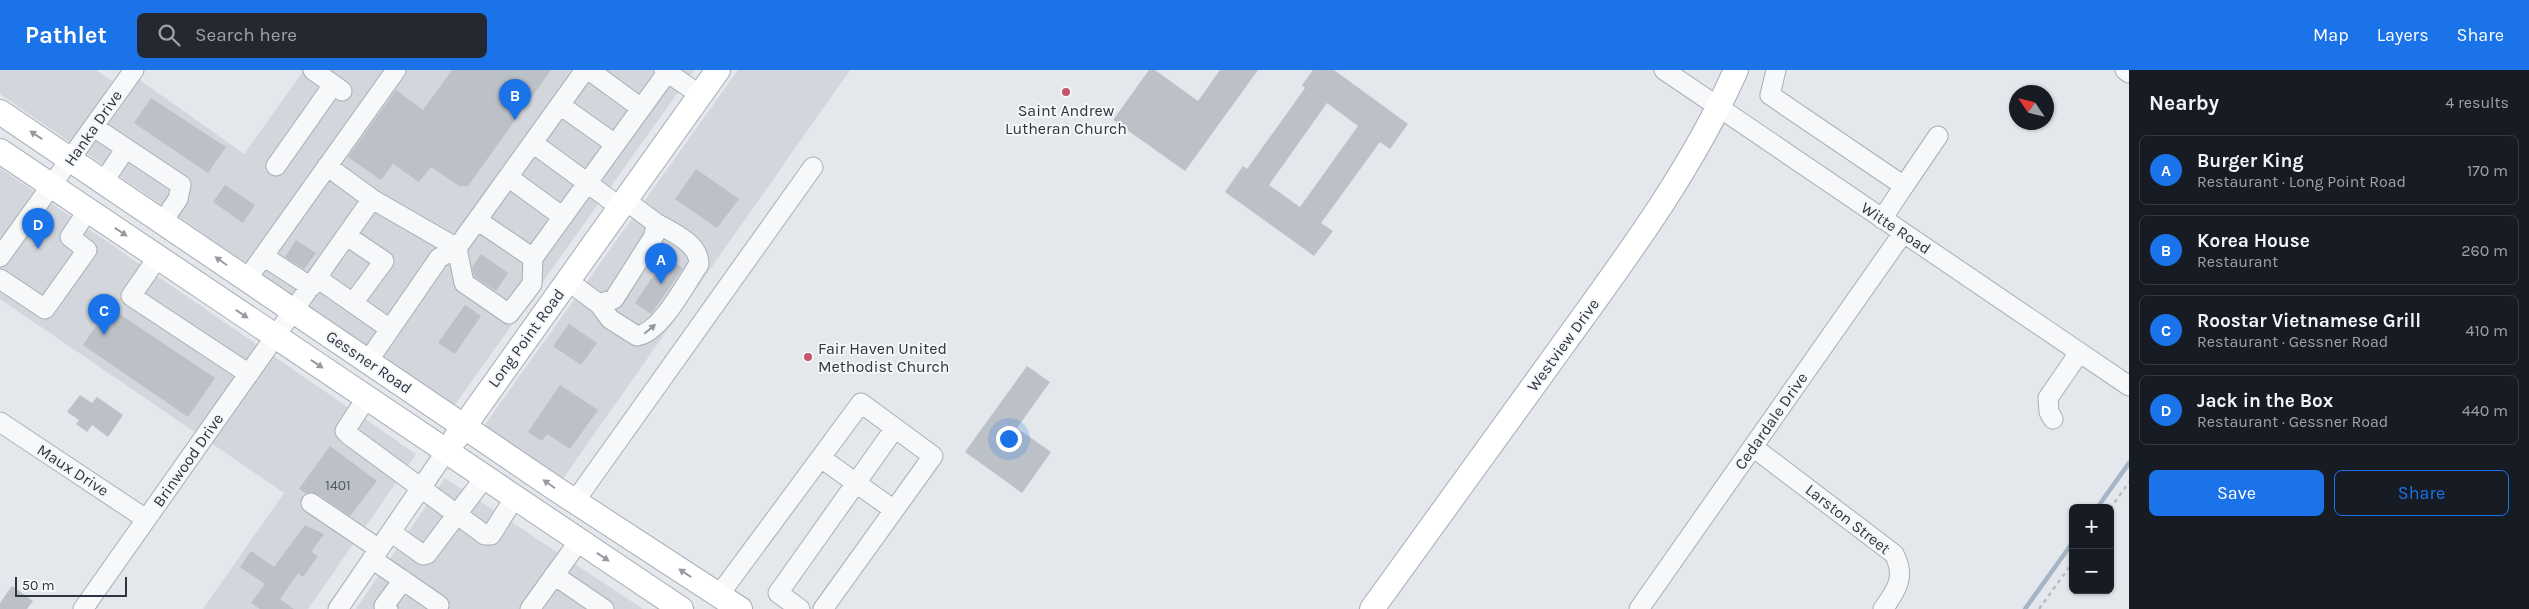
<!DOCTYPE html>
<meta charset="utf-8">
<style>
:root{--surface:#171b24;--page:#242831;--text:#f1f3f6;--muted:#9ea1a6;--line:#363941;--accent:#1a73e8}
body{margin:0;font-family:Karla,sans-serif;background:var(--page);color:var(--text)}
.controls{position:absolute;right:15px;bottom:15px;display:grid;overflow:hidden;border-radius:8px;box-shadow:0 1px 4px #0004}
.controls button{width:45px;height:45px;display:grid;place-items:center;padding:0;border:0;border-bottom:1px solid var(--line);background:var(--surface);color:var(--text);font:25px sans-serif}
.compass{position:absolute;left:2009px;top:15px;width:45px;height:45px;border-radius:50%;background:var(--surface);box-shadow:0 1px 4px #0004;rotate:305deg}
.scale{position:absolute;left:15px;bottom:12px;width:112px;box-sizing:border-box;padding-left:5px;border:2px solid #2d3541;border-top:0;font-size:14px;line-height:18px;white-space:nowrap;color:#2d3541;-webkit-text-stroke:4px #f4f6f8;paint-order:stroke}
.you{position:absolute;left:1008px;top:368px;width:18px;height:18px;margin:-12px;border:4px solid #fff;border-radius:50%;background:#1a73e8;box-shadow:0 0 0 8px #1a73e833}
.badge{display:grid;place-items:center;width:32px;height:32px;border-radius:50%;background:var(--accent);color:#fff;font-size:16px;font-weight:700}
.pin{position:absolute;translate:-50% -41px;filter:drop-shadow(0 1px 2px #0008)}
.pin::after{content:'';position:absolute;top:26px;width:18px;height:15px;background:inherit;clip-path:polygon(0 0,100% 0,50% 100%)}
.list{margin:0;padding:0;list-style:none}
h2{display:flex;justify-content:space-between;align-items:center;height:65px;margin:0;padding:0 20px;font-size:21px}
h2 small{font-size:16px;font-weight:400;color:var(--muted)}
.list li{display:grid;grid-template-columns:32px 1fr auto;gap:15px;align-items:center;box-sizing:border-box;height:70px;margin:0 10px 10px;padding:0 10px;border:1px solid var(--line);border-radius:8px}
.list b{display:block;font-size:19px;white-space:nowrap}
.list p{margin:0;font-size:16px;white-space:nowrap;color:var(--muted)}
.list em{font-size:16px;font-style:normal;color:var(--muted)}
.actions{display:flex;gap:10px;padding:15px 20px}
.actions a{flex:1;padding:11px 0;border:1px solid var(--accent);border-radius:8px;text-align:center;font-size:18px;color:var(--accent)}
.actions .main{background:var(--accent);color:#fff}
.icon{flex:none;width:28px;height:28px;fill:none;stroke:currentColor;stroke-width:2;stroke-linecap:round;stroke-linejoin:round}
.map{position:relative;flex:none;width:2129px;height:539px;overflow:hidden}
header{display:flex;align-items:center;gap:30px;box-sizing:border-box;height:70px;padding:0 25px;background:var(--accent);color:#fff}
header strong{font-size:24px}
nav{display:flex;gap:28px;margin-inline-start:auto;font-size:18px}
.search{width:350px;height:45px;background:var(--page);display:flex;align-items:center;gap:12px;box-sizing:border-box;padding:0 18px;border-radius:8px;color:var(--muted);font-size:19px}
main{display:flex}
aside{flex:1;background:var(--surface)}
.map>svg:first-child{display:block}
.built{fill:#d3d6dc}
.lines{fill:none;stroke-linecap:round;stroke-linejoin:round}
.stream{stroke:#a3b5c7;stroke-width:4.5}
.building{fill:#bcc0c7;fill-rule:evenodd}
.minor-casing{stroke:#a9aeb5;stroke-width:21}
.major-casing{stroke:#a5acb5;stroke-width:26}
.path{stroke:#babec2;stroke-width:2.5;stroke-dasharray:4 4;stroke-linecap:butt}
.minor{stroke:#f7f8f9;stroke-width:19}
.major{stroke:#fff;stroke-width:24}
.oneway{fill:#969aa0}
.oneway2{fill:#92969d}
.poi-dot{fill:#c25769;stroke:#f4f6f8;stroke-width:2}
.labels{text-anchor:middle;dominant-baseline:central;stroke-width:4;stroke-linejoin:round;paint-order:stroke}
.number-label{font-size:14px;fill:#515862}
.poi-label{font-size:16px;fill:#2d3541;stroke:#f4f6f8}
.street-label{font-size:16px;fill:#2d3541;stroke:#f4f6f8}
</style>
<header>
<strong>Pathlet</strong>
<div class="search"><svg class="icon" aria-label="search" viewBox="0 0 24 24"><circle cx="10" cy="10" r="6"/><path d="M15 15l6 6"/></svg>Search here</div>
<nav><a>Map</a><a>Layers</a><a>Share</a></nav>
</header>
<main>
<div class="map">
<svg width="2129" height="539" viewBox="0 0 2129 539">
<rect width="100%" height="100%" fill="#e4e7eb"/>
<!-- built -->
<path class="built" d="M0,0H96L115,13L137,8L244,84L304,0H694L454,336L0,24Z
M738,0H850L562,410L484,356Z
M0,98L416,384L308,539H203L284,423L0,229Z
M445,408L643,539H356Z"/>
<g class="lines">
<!-- stream -->
<path class="stream" d="M2097,438L2129,393
M2025,539L2073,472"/>
</g>
<!-- building -->
<path class="building" d="M452,0H551L468,116H459L431,97L419,112L393,94L381,110L348,87L396,20L423,40Z
M1149,0H1155L1198,31L1220,0H1258L1185,101L1113,50Z
M1313,0H1334L1408,54L1390,79L1380,72L1321,153L1333,161L1314,186L1225,122L1243,96L1247,99L1305,18L1302,15ZM1327,33L1358,56L1300,137L1269,115Z
M151,28L226,77L208,103L134,53Z
M696,99L739,129L717,158L675,129Z
M225,115L255,135L243,153L213,132Z
M296,170L316,183L304,199L285,187Z
M481,184L508,203L496,221L474,206L472,197Z
M666,187L683,198L651,244L635,233Z
M465,235L481,246L455,284L438,273Z
M109,237L215,308L188,347L83,275Z
M569,254L597,273L581,295L553,276Z
M1027,296L1050,312L1017,358L1051,382L1022,423L965,382Z
M560,315L598,340L570,379L547,364L542,371L528,362Z
M80,325L92,333L97,327L123,345L108,367L92,355L87,362L76,354L79,350L67,342Z
M330,376L377,411L350,446L317,424L305,423L299,419Z
M305,455L324,464L311,482L318,486L303,507L298,503L280,529L294,539H260L251,533L265,514L240,497L251,481L274,497Z
M12,516L33,531L27,539H0V533Z"/>
<g class="lines">
<defs>
<path id="minor" d="M313,0L342,21
M589,0L641,38
M664,0L700,25
M1664,0L2129,316
M1776,0L1770,25L1904,116L1882,149
M2125,0L2129,3
M560,35L615,74
M94,57L181,115L178,129L163,151
M533,73L620,137
M276,96L333,15
M327,96L372,129L457,178L464,213L509,244L532,214L533,188L477,150
M508,107L563,147
M104,111L126,78
M1904,116L1938,66
M347,166L384,191L353,233
M263,186L311,217
M0,187L134,0
M158,187L131,226L249,304
M533,188L669,0
M317,208L390,259
M0,209L45,239L87,180L70,167L88,140
M247,209L396,0
M568,211L599,234L614,229L654,166L656,153L625,130
M599,234L610,249L637,266C661,262 685,215 699,194C699,173 672,162 656,153
M368,291L439,188L457,178L585,0
M367,327L345,361L349,365L485,465H491L515,427
M2053,349L2049,342L2048,328L2079,283
M0,352L146,449
M1753,377L1894,484C1906,506 1897,520 1883,539
M821,388L894,440
M575,431L813,97
M311,433L379,479
M391,462L423,485L427,484L485,407
M372,489L439,535
M554,505L604,539
M719,525L861,333L933,386L823,539
M83,539L372,129
M338,539L447,380
M388,539L384,536L403,510
M530,539L579,471
M800,539L778,523L895,358
M1639,539L1903,163"/>
<path id="major" d="M0,42L556,419L740,539
M0,81L681,539
M455,369L718,0
M1372,539C1436,450 1501,361 1565,272C1628,185 1692,99 1736,0"/>
</defs>
<!-- minor casing -->
<use href="#minor" class="minor-casing"/>
<!-- major casing -->
<use href="#major" class="major-casing"/>
<!-- path -->
<path class="path" d="M2110,439L2129,412
M2039,539L2073,492"/>
<!-- minor -->
<use href="#minor" class="minor"/>
<!-- major -->
<use href="#major" class="major"/>
</g>
<!-- one-way arrows -->
<defs><path id="oneway-solid" d="M-6-.8H1V-3.2L6.5 0L1 3.2V.8H-6Z" transform="scale(1.25)"/></defs>
<g class="oneway">
<use href="#oneway-solid" transform="translate(36 65) rotate(-147)"/>
<use href="#oneway-solid" transform="translate(121 162) rotate(34)"/>
<use href="#oneway-solid" transform="translate(221 191) rotate(-145)"/>
<use href="#oneway-solid" transform="translate(242 244) rotate(34)"/>
<use href="#oneway-solid" transform="translate(317 294) rotate(34)"/>
<use href="#oneway-solid" transform="translate(549 414) rotate(-145)"/>
<use href="#oneway-solid" transform="translate(603 487) rotate(34)"/>
<use href="#oneway-solid" transform="translate(685 503) rotate(-147)"/>
</g>
<use class="oneway2" href="#oneway-solid" transform="translate(650 259) rotate(-40)"/>
<!-- markers -->
<g class="poi-dot">
<circle cx="1066" cy="22" r="5"/>
<circle cx="808" cy="287" r="5"/>
</g>
<g class="labels">
<!-- number labels -->
<g class="number-label">
<text x="338" y="415">1401</text>
</g>
<!-- poi labels -->
<g class="poi-label">
<text x="1066" y="40">Saint Andrew<tspan x="1066" dy="18">Lutheran Church</tspan></text>
<text x="818" y="278" text-anchor="start">Fair Haven United<tspan x="818" dy="18">Methodist Church</tspan></text>
</g>
<!-- street labels -->
<g class="street-label">
<text transform="translate(93 58) rotate(-55)">Hanka Drive</text>
<text transform="translate(1896 158) rotate(34)">Witte Road</text>
<text transform="translate(526 268) rotate(-54)">Long Point Road</text>
<text transform="translate(1563 275) rotate(-54)">Westview Drive</text>
<text transform="translate(369 292) rotate(34)">Gessner Road</text>
<text transform="translate(1771 351) rotate(-55)">Cedardale Drive</text>
<text transform="translate(188 390) rotate(-55)">Brinwood Drive</text>
<text transform="translate(73 400) rotate(33)">Maux Drive</text>
<text transform="translate(1848 449) rotate(38)">Larston Street</text>
</g>
</g>
</svg>
<div class="controls">
<button>+</button>
<button>−</button>
</div>
<svg class="compass" viewBox="-18 -18 36 36"><path d="M0-13l5 13h-10z" fill="#e53935"/><path d="M0 13l5-13h-10z" fill="#9ea1a6"/></svg>
<div class="scale">50 m</div>
<div class="you"></div>
<div class="pin badge" style="left:661px;top:214px">A</div>
<div class="pin badge" style="left:515px;top:50px">B</div>
<div class="pin badge" style="left:104px;top:265px">C</div>
<div class="pin badge" style="left:38px;top:179px">D</div>
</div>
<aside>
<h2>Nearby<small>4 results</small></h2>
<ul class="list">
<li><span class="badge">A</span><div><b>Burger King</b><p>Restaurant · Long Point Road</p></div><em>170 m</em></li>
<li><span class="badge">B</span><div><b>Korea House</b><p>Restaurant</p></div><em>260 m</em></li>
<li><span class="badge">C</span><div><b>Roostar Vietnamese Grill</b><p>Restaurant · Gessner Road</p></div><em>410 m</em></li>
<li><span class="badge">D</span><div><b>Jack in the Box</b><p>Restaurant · Gessner Road</p></div><em>440 m</em></li>
</ul>
<div class="actions"><a class="main">Save</a><a>Share</a></div>
</aside>
</main>
